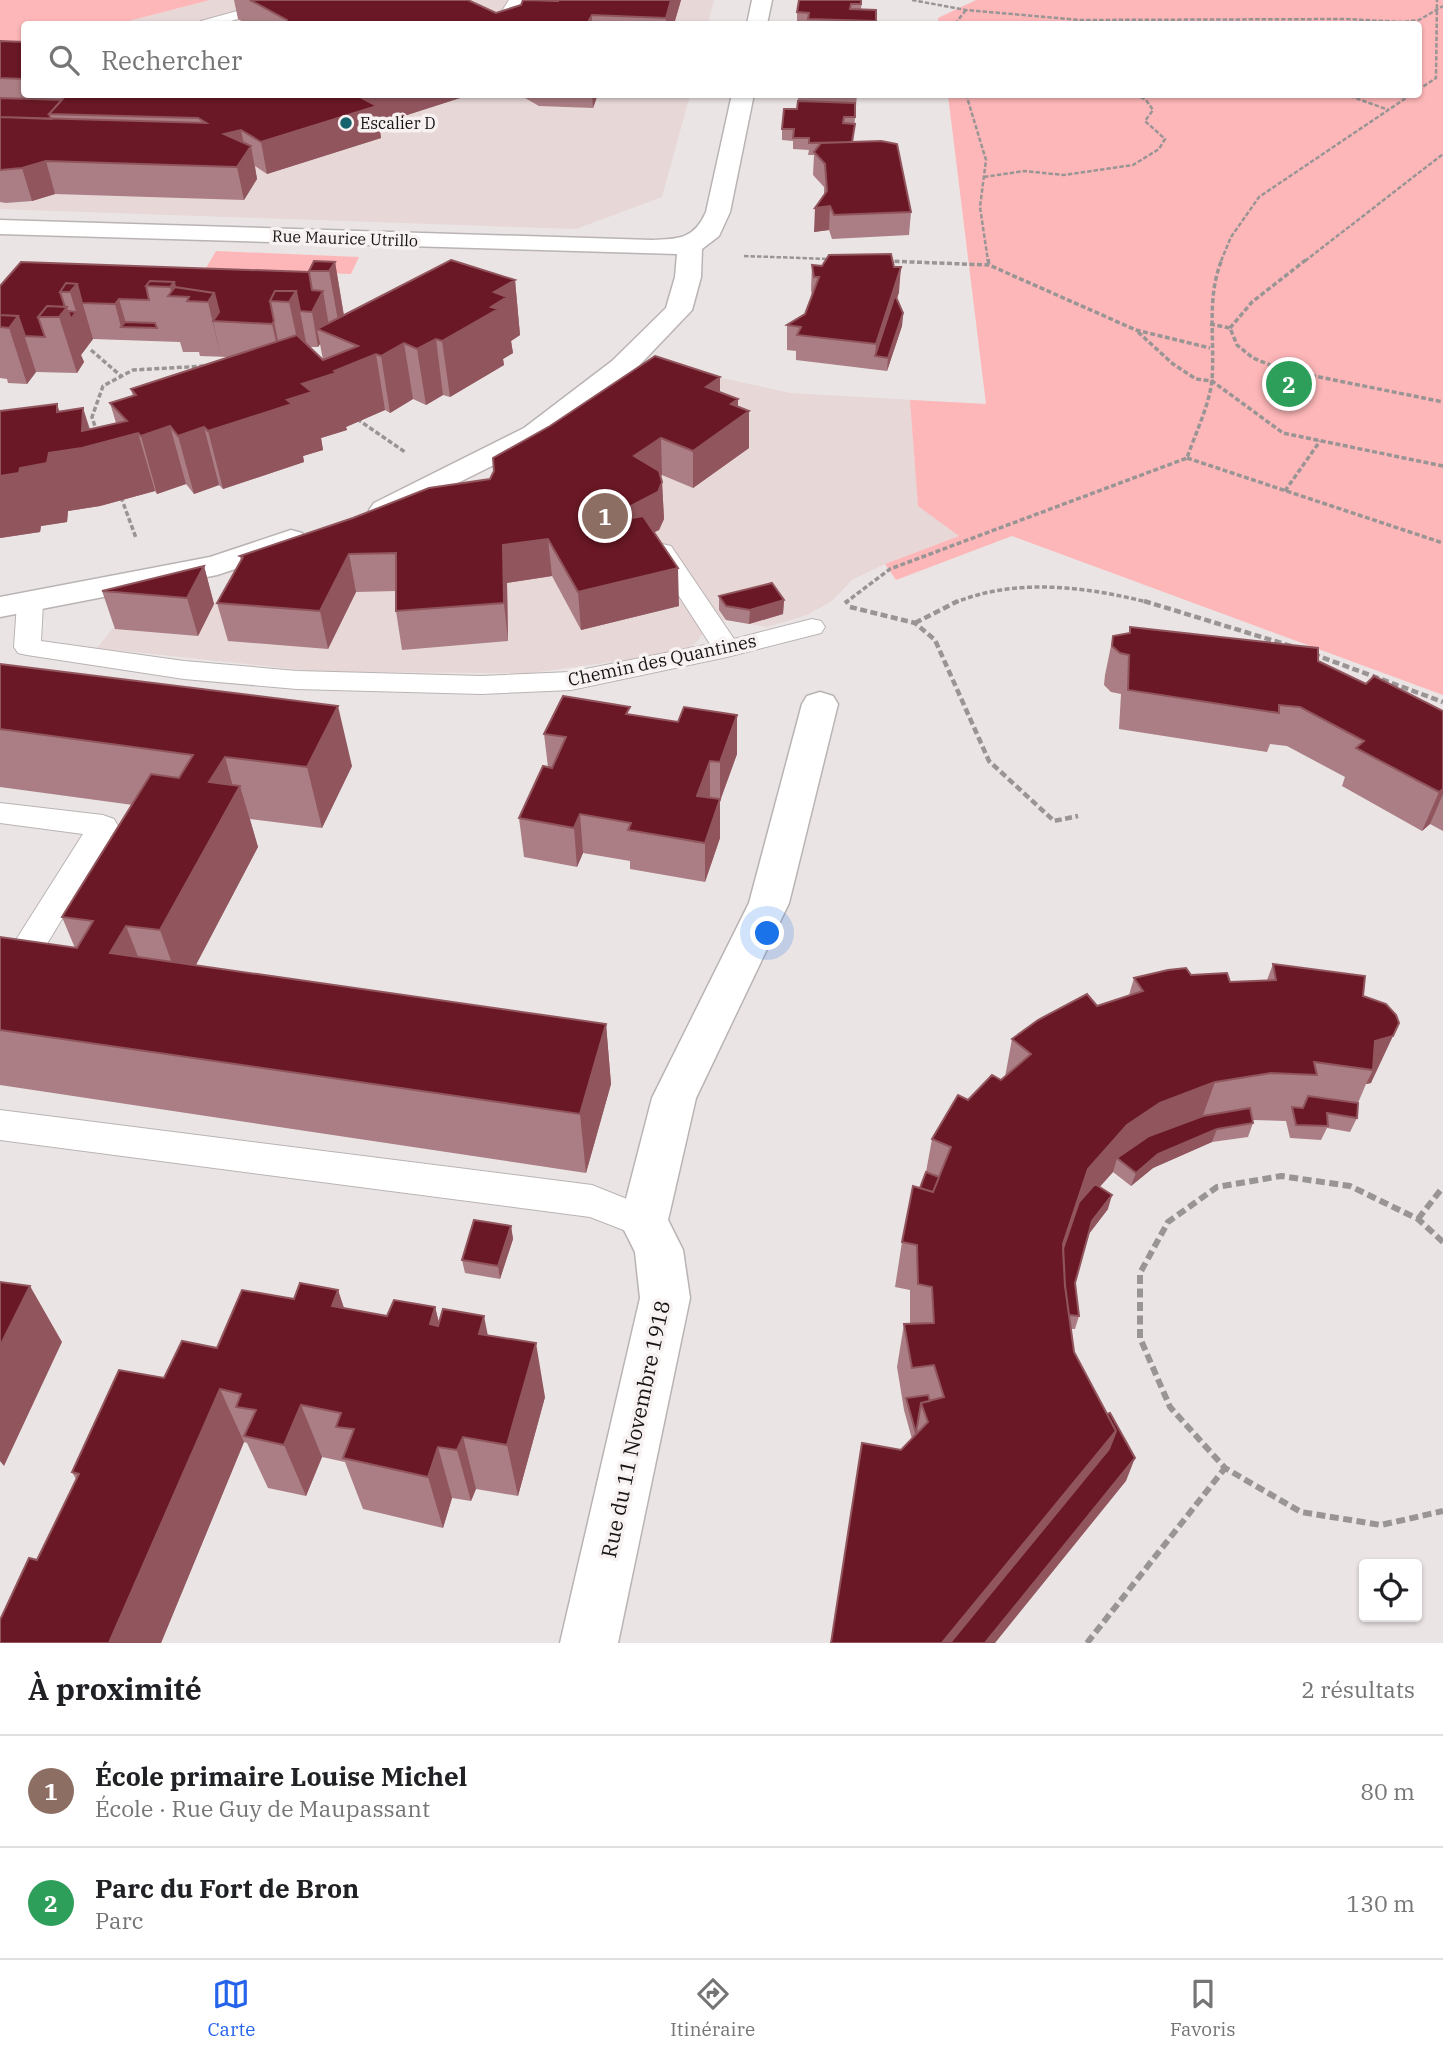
<!DOCTYPE html>
<html lang="fr">
<meta charset="utf-8">
<style>
:root{--surface:#fff;--page:#f6f6f6;--text:#202124;--muted:#757577;--line:#e0e0e0;--accent:#2563eb}
body{margin:0;font-family:"IBM Plex Serif",serif;background:var(--page);color:var(--text)}
.controls{position:absolute;right:21px;bottom:21px;display:grid;overflow:hidden;border-radius:7px;box-shadow:0 2px 5px #0004}
.controls button{width:63px;height:63px;display:grid;place-items:center;padding:0;border:0;border-bottom:2px solid var(--line);background:var(--surface);color:var(--text);font:35px sans-serif}
.you{position:absolute;left:768px;top:934px;width:24px;height:24px;margin:-18px;border:5px solid #fff;border-radius:50%;background:#1a73e8;box-shadow:0 0 0 10px #1a73e833}
.badge{display:grid;place-items:center;width:46px;height:46px;border-radius:50%;background:var(--accent);color:#fff;font-size:23px;font-weight:700}
.pin{position:absolute;translate:-50% -50%;border:4px solid #fff;box-shadow:0 2px 7px #0006}
.list{margin:0;padding:0;list-style:none}
h2{display:flex;justify-content:space-between;align-items:center;height:91px;margin:0;padding:0 28px;font-size:30px}
h2 small{font-size:23px;font-weight:400;color:var(--muted)}
.list li{display:grid;grid-template-columns:46px 1fr auto;gap:21px;align-items:center;box-sizing:border-box;height:112px;padding:0 28px;border-top:2px solid var(--line)}
.list b{display:block;font-size:26px;white-space:nowrap}
.list p{margin:0;font-size:23px;white-space:nowrap;color:var(--muted)}
.list em{font-size:23px;font-style:normal;color:var(--muted)}
.icon{flex:none;width:38px;height:38px;fill:none;stroke:currentColor;stroke-width:2;stroke-linecap:round;stroke-linejoin:round}
.map{position:relative;flex:none;width:1443px;height:1643px;overflow:hidden}
.search{position:absolute;background:var(--surface);box-shadow:0 2px 5px #0004;left:21px;right:21px;top:21px;height:77px;display:flex;align-items:center;gap:18px;box-sizing:border-box;padding:0 24px;border-radius:7px;color:var(--muted);font-size:26px}
.sheet{height:315px;background:var(--surface)}
nav{display:flex;justify-content:space-around;align-items:center;box-sizing:border-box;height:98px;border-top:2px solid var(--line);background:var(--surface);font-size:19px;color:var(--muted)}
nav a{display:grid;justify-items:center;gap:4px}
nav .on{color:var(--accent)}
.map>svg:first-child{display:block}
.built{fill:#e7d7d7}
.green{fill:#feb7b9}
.lines{fill:none;stroke-linecap:round;stroke-linejoin:round}
.lane-casing{stroke:#bab3b3;stroke-width:2}
.street-casing{stroke:#bab3b3;stroke-width:3}
.path-far3{stroke:#9a9595;stroke-width:2.5;stroke-dasharray:4.5 2;stroke-linecap:butt}
.path-far2{stroke:#9a9595;stroke-width:3.5;stroke-dasharray:5 2.5;stroke-linecap:butt}
.path-far1{stroke:#9a9595;stroke-width:4.5;stroke-dasharray:7 3.5;stroke-linecap:butt}
.path{stroke:#9a9595;stroke-width:6;stroke-dasharray:9 4.5;stroke-linecap:butt}
.lane{fill:#fff;fill-rule:evenodd}
.street{fill:#fff;fill-rule:evenodd}
.wall{fill:#aa7e84;fill-rule:evenodd}
.shaded-wall{fill:#91555e}
.building{fill:#6a1825;stroke:#91555e;stroke-width:2}
.poi-dot{fill:#16636d;stroke:#f8f1f1;stroke-width:2.5}
.labels{text-anchor:middle;dominant-baseline:central;stroke-width:7;stroke-linejoin:round;paint-order:stroke}
.far-poi-label{font-size:16px;fill:#161414;stroke:#f8f1f1;text-anchor:start}
.far-street-label{font-size:16px;fill:#161414;stroke:#f8f1f1}
.street-label{font-size:18px;fill:#161414;stroke:#f8f1f1}
.near-street-label{font-size:21px;fill:#161414;stroke:#f8f1f1}
</style>
<div class="map">
<svg width="1443" height="1643" viewBox="0 0 1443 1643">
<rect width="100%" height="100%" fill="#ebe4e4"/>
<!-- built -->
<path class="built" d="M210,0H714L708,24H117Z
M0,55L24,94L690,95L662,197L576,229L0,209Z
M681,369L790,393L986,404L1178,454L885,564L852,580L832,601L807,615L767,627L726,620L701,626L703,632L699,639L691,647L677,653L531,673L321,672L97,648L112,629L249,594L360,556Z"/>
<!-- green -->
<path class="green" d="M0,0H210L117,24H24V49L0,55Z
M976,0H1443V695L1012,536L896,580L885,564L959,536L918,506L910,400L986,404L948,95L1418,94V24H939L938,18Z
M216,251L359,257L351,274L206,268Z"/>
<g class="lines">
<defs>
<path id="lane" d="M277,0H301L221,24H198L201,21Z
M509,0H523L509,24H497L495,22Z
M662,544L671,546L734,639L812,619L821,621L825,627L821,633L727,657L571,690L481,694L297,689L184,679L27,655L18,653L14,647L17,603L21,597H39L43,603L41,641L184,661L297,671L481,676L571,672L710,644L650,551L653,546Z
M0,803L103,815L114,819L118,826L12,1002L0,1006V965L83,834L0,823Z
M0,1110L592,1185L657,1211L662,1222L657,1233L644,1238L590,1217L0,1140Z"/>
<path id="street" d="M752,0H772L767,24H747Z
M732,94H754L730,212L719,236L702,249L701,277L692,310L632,373L544,440L385,519L374,517L369,510L374,503L524,428L612,361L666,308L675,277L677,254L0,234V220L652,240C679,239 694,239 706,212Z
M291,530L302,533L307,540L302,547L217,575L0,617V597L210,557Z
M820,692L833,696L838,704L789,903L696,1098L668,1220L683,1250L690,1298L618,1643H560L640,1298L635,1252L620,1222L652,1098L749,903L802,704L807,696Z"/>
</defs>
<!-- lane casing -->
<use href="#lane" class="lane-casing"/>
<!-- street casing -->
<use href="#street" class="street-casing"/>
<!-- path-far3 -->
<path class="path-far3" d="M912,0L966,10L1080,20L1346,19L1402,22L1419,20L1443,6
M955,24L966,10
M1418,90L1436,78L1437,0
M966,94L986,160L980,207L988,261
M1344,94L1389,110
M984,177L1024,171L1064,175L1133,165L1159,149L1165,139L1145,121L1153,110L1146,100L1135,94
M744,256L830,259
M1221,261L1231,237L1259,197L1412,94
M1305,261L1443,154"/>
<!-- path-far2 -->
<path class="path-far2" d="M988,259L989,265
M887,261L989,265L1136,330L1210,348
M1210,324L1230,328L1237,345L1253,358L1280,369L1443,402
M1230,328L1252,302L1307,259
M1138,332L1173,364L1196,379L1212,381L1283,433L1443,466
M91,350L121,376
M357,419L405,452
M97,433L92,417L103,386L133,370L205,366
M1187,458L1443,543
M1285,491L1320,441
M121,497L136,538
M845,603L890,569L1187,458C1195,434 1210,404 1212,379C1215,337 1206,299 1222,259
M954,603C1016,577 1088,587 1151,603"/>
<!-- path-far1 -->
<path class="path-far1" d="M1144,601L1291,646
M845,603L848,601
M850,607L915,623L935,640L989,761L1054,821L1078,816
M915,623L958,601
M1313,654L1443,702"/>
<!-- path -->
<path class="path" d="M1418,1219L1443,1187
M1443,1242L1418,1219L1350,1186L1281,1176L1217,1187L1168,1222L1140,1273V1338L1170,1407L1225,1468L1301,1512L1381,1525L1443,1511
M1087,1643L1225,1468"/>
<!-- lane -->
<use href="#lane" class="lane"/>
<!-- street -->
<use href="#street" class="street"/>
</g>
<!-- wall -->
<path class="wall" d="M234,0H468L496,13L521,5L523,0H681L674,24H247L238,19Z
M862,0L861,9L876,10L875,24H807L808,23H797V12Z
M0,41L24,42V94H479L460,95V98L379,124L381,138L267,174L255,166L257,179L244,200L55,194L32,201L6,203L0,202Z
M518,94H598L593,108L539,106Z
M787,94H857L853,142L911,212L909,235L832,239L829,230L814,232L824,195V187L813,175L814,155H808L809,150L793,149V141L782,140V129L797,109L798,101V98H787Z
M335,262L344,315L515,280L520,335L511,341L513,353L503,359L504,365L450,397L443,395L426,405L413,399L390,413L385,410L346,427L347,430L321,438L323,450L303,456L304,462L223,489L219,485L194,494L186,484L157,494L155,491L100,506L68,511L67,522L41,526L40,532L0,538V411H60L83,408L90,429L116,423L110,403L133,396L131,389L228,357L200,356L199,352H183L180,342L93,339L81,355L84,362L77,373L36,372L27,384L8,383L7,379L0,378V286L309,272V271ZM320,344L323,360L309,347H318Z
M812,265L899,292L897,299L903,313L902,326L887,371L796,360V351L787,350V325L805,314L812,295L811,290Z
M720,392L738,399V407L749,448L693,488L662,475L661,476L662,482L664,519L659,530L654,532L679,606L581,630L552,576L507,583L508,641L402,650L396,611V591L356,592L328,649L228,641L217,603L241,561L240,556L490,479Z
M204,566L214,604L198,636L115,629L102,591Z
M719,596L784,600L783,614L749,624L726,620L719,610Z
M1130,627L1318,661L1366,684L1443,711V831L1430,824L1422,831L1342,786L1345,777L1287,746L1270,744L1267,752L1119,729L1121,694L1111,692L1104,685L1105,675L1113,636L1129,633Z
M0,664L352,766L322,828L250,819L258,847L196,965L606,1024L611,1084L586,1173L0,1085V937L75,948L62,917L133,805L0,787Z
M631,715L678,722L737,715V754L720,801V838L705,882L630,869V861L583,853L577,867L524,857L519,818L548,767L544,734Z
M1273,964L1386,1004L1371,1083L1366,1084L1358,1103L1357,1118L1350,1132L1327,1128L1321,1140L1290,1138L1286,1121L1252,1120L1253,1123L1248,1137L1212,1142L1153,1168L1131,1186L1113,1172L1099,1187L1108,1209L1089,1234L1075,1283L1079,1316L1075,1329H1070L1074,1352L1084,1371L1126,1481L901,1450L912,1439L904,1410L897,1367L904,1324H910V1290L895,1287L902,1242L926,1172L932,1139L968,1100L1005,1077L1012,1039L1097,1006L1129,995L1134,978L1191,975L1230,982L1267,980Z
M511,1226L513,1239L500,1279L465,1273L462,1260Z
M338,1290L344,1308L387,1316L435,1307L439,1323L488,1335L545,1397L518,1496L476,1489L471,1501L452,1498L443,1528L363,1509L345,1462L322,1457L306,1496L268,1488L247,1443L244,1442L161,1643H0L37,1560L76,1479L72,1472L164,1378L217,1348L294,1299Z"/>
<!-- shaded-wall -->
<path class="shaded-wall" d="M671,0H681L674,24H666V18Z
M592,15V24H587Z
M368,94H460V98L379,124L381,138L267,174L261,142L360,97Z
M592,94H598L593,108Z
M241,130L246,154L251,146L257,179L244,200L237,167L224,134Z
M46,161L55,194L32,201L22,168Z
M830,206L829,230L814,232L815,208Z
M335,262L344,317L339,326L329,271Z
M901,267L899,292L878,357L875,356L876,344Z
M515,280L520,335L511,341L513,353L503,359L504,365L450,397L442,341L491,307L494,292Z
M174,282L178,297L172,296L170,287Z
M77,284L93,339L81,355L84,362L77,373L59,317L67,307L71,319L76,312L70,292Z
M296,291L307,347L301,357L289,302Z
M323,291L329,326L317,329L320,344L318,347L312,312Z
M214,293L221,322L213,321L221,357L208,302Z
M119,299L127,327H121L115,304Z
M903,313L902,326L887,371L888,358Z
M18,316L36,372L27,384L9,328Z
M274,321L281,356L280,359L272,324Z
M436,339L443,395L426,405L417,349Z
M404,343L413,399L390,413L381,356Z
M376,354L385,410L346,427L347,430L321,438L323,450L303,456L304,462L223,489L208,431L287,400L302,384Z
M720,377V414L706,387Z
M738,399V419L749,411V448L693,488V451L731,404Z
M57,404L72,450L82,431L83,408L94,445L138,433L155,491L100,506L68,511L67,522L41,526L40,532L0,538V476L20,468L49,453L57,412Z
M170,426L186,484L157,494L141,436Z
M204,427L219,485L194,494L178,436Z
M661,438L662,475L635,493L634,456Z
M662,482L664,519L659,530L633,543L631,506Z
M593,504L596,542L582,515Z
M548,539L552,576L507,583L508,641L504,603L503,545Z
M349,554L356,592L328,649L320,611Z
M204,566L214,604L198,636L187,598Z
M678,568L679,606L581,630L578,592Z
M784,600L783,614L749,624L750,610Z
M338,706L352,766L322,828L307,767Z
M737,715V754L720,801V762Z
M225,757L235,794L240,786L258,847L182,991L160,930L209,782Z
M710,761V800L697,796Z
M1443,789V794L1430,824L1422,831L1439,792Z
M720,799V838L705,882V843Z
M580,814L583,853L577,867L574,828Z
M126,926L150,987L110,953Z
M606,1024L611,1084L586,1173L580,1114Z
M1393,1036L1371,1083L1366,1084L1373,1070L1375,1041Z
M1215,1082L1198,1129L1117,1158L1113,1172L1075,1215L1054,1278L1063,1244L1088,1169L1127,1125L1160,1103Z
M1217,1129L1212,1142L1153,1168L1131,1186L1136,1173L1158,1154Z
M1112,1195L1108,1209L1088,1235L1092,1221Z
M511,1226L513,1239L500,1279L498,1266Z
M30,1286L62,1342L4,1466L0,1461V1346Z
M338,1290L356,1345L332,1306Z
M435,1307L449,1362L430,1324Z
M484,1316L495,1371L479,1334Z
M536,1343L545,1397L518,1496L507,1445Z
M220,1389L244,1442L161,1643H109Z
M301,1405L322,1457L306,1496L284,1445Z
M1116,1431L1100,1472L961,1643H942Z
M463,1437L476,1489L471,1501L457,1450Z
M438,1447L452,1498L443,1528L428,1477Z
M1135,1458L1126,1481L995,1643H985Z"/>
<!-- building -->
<path class="building" d="M250,0H468L496,13L521,5L523,0L558,1L559,0H671L666,18L592,15L587,24H284L287,20Z
M799,0H861V4H851L850,9L876,10V21L808,19L809,13L797,12Z
M0,41L24,42V79L0,78Z
M67,94H368L360,97L377,106L261,142L241,130L224,134L251,146L237,167L46,161L22,168L0,170V117L206,123L198,118L49,114Z
M806,94H856V96Z
M0,98L62,100L49,114L51,119L0,117Z
M798,101L855,103V117H844L843,123L855,124L852,142L809,143V138H793L794,129H782L784,109H797Z
M881,141L897,144L911,212L834,215L830,206L815,208L827,191L825,164L814,152L821,143Z
M891,254L894,267H901L876,344L797,335L801,327L787,325L805,314L819,277H814L812,265L822,266L829,255Z
M451,260L515,280L494,292L507,297L491,307L498,309L442,341L436,339L417,349L404,343L381,356L376,354L334,371L336,373L302,384L312,392L287,400L292,404L208,431L204,427L178,436L170,426L141,436L138,433L82,448L49,453L47,463L20,468L19,473L0,476V411L57,404V412L83,408L82,431L127,421L110,403L136,395L131,389L297,335L323,360L358,346L317,329Z
M314,261L335,262L329,271H309Z
M21,262L309,272L312,290L323,291L312,312L300,311L296,291H275L270,301L274,321L272,324L213,321L219,312L214,293L175,287L174,282L150,281L146,286L149,300L119,299L115,304L82,303L77,284L66,283L60,292L65,307L47,306L38,317L45,337L25,336L18,316L0,315V286Z
M150,281L174,282L170,287L146,286Z
M66,283L77,284L70,292H60Z
M175,287L214,293L208,302L187,301L189,297L168,296Z
M275,291H296L289,302L270,301Z
M895,295L903,313L888,358L875,356Z
M47,306L67,307L59,317H38Z
M68,311L76,312L71,319Z
M0,315L18,316L9,328L0,327Z
M125,322L155,323L157,328L121,327Z
M655,356L720,377L706,387L738,399L731,404L749,411L693,451L661,438L634,456L659,471L662,482L658,492L631,506L593,504L582,515L610,522L643,516L678,568L578,592L548,539L503,545L504,603L396,611V553L349,554L320,611L217,603L243,557L240,556L353,518L429,488L490,479L494,471L493,458L550,426Z
M204,566L187,598L102,591Z
M772,583L784,600L750,610L726,606L719,596Z
M1130,627L1318,648V661L1366,684L1374,676L1443,711V789L1439,792L1356,748L1364,741L1300,707L1279,705V713L1128,690L1129,655L1120,653L1112,646L1113,636L1130,633Z
M0,664L338,706L307,767L225,757L209,782L240,786L160,930L126,926L110,953L606,1024L580,1114L0,1030V937L77,948L93,921L62,917L151,774L179,778L193,755L0,729Z
M563,696L630,707L626,714L678,722L684,707L737,715L720,762L710,761L697,796L720,799L705,843L628,830L631,823L580,814L574,828L519,818L543,766L552,768L566,737L544,734Z
M1273,964L1365,976L1363,996L1386,1004L1396,1015L1399,1023L1393,1036L1375,1041L1373,1070L1314,1062L1317,1075L1271,1073L1215,1082L1160,1103L1127,1125L1088,1169L1063,1244L1065,1286L1074,1352L1116,1431L942,1643H831L862,1443L901,1450L928,1422L921,1403L944,1397L934,1365L912,1368L904,1324L934,1323L932,1287L918,1284L917,1245L902,1242L913,1186L933,1192L951,1147L932,1139L958,1095L968,1100L992,1075L1001,1080L1031,1054L1012,1039L1038,1020L1087,994L1097,1006L1143,991L1134,978L1168,970L1186,968L1191,975L1227,973L1230,982L1276,980Z
M1308,1096L1358,1103L1357,1118L1327,1113L1328,1126L1296,1125L1292,1107L1303,1108Z
M1250,1108L1253,1123L1217,1129L1158,1154L1136,1173L1117,1158L1149,1136L1203,1116Z
M926,1172L939,1177L933,1192L920,1188Z
M1095,1184L1112,1195L1092,1221L1075,1283L1079,1316L1069,1315L1065,1286L1063,1249L1079,1202Z
M474,1220L511,1226L498,1266L462,1260Z
M0,1282L30,1286L0,1346Z
M300,1283L338,1290L332,1306L387,1316L394,1300L435,1307L430,1324L438,1326L443,1309L484,1316L479,1334L536,1343L507,1445L463,1437L457,1450L438,1447L428,1477L343,1458L354,1429L336,1427L341,1413L301,1405L284,1445L244,1436L256,1410L236,1407L241,1394L220,1389L109,1643H0V1620L29,1558L37,1560L79,1474L72,1472L119,1370L164,1378L182,1341L217,1348L242,1290L294,1299Z
M928,1395L930,1401L921,1403L916,1433L906,1398Z
M1110,1413L1135,1458L985,1643H950L1109,1449L1116,1431L1107,1414Z"/>
<!-- markers -->
<circle class="poi-dot" cx="346" cy="123" r="7"/>
<g class="labels">
<!-- far-poi labels -->
<g class="far-poi-label">
<text x="360" y="123">Escalier D</text>
</g>
<!-- far-street labels -->
<g class="far-street-label">
<text transform="translate(345 238) rotate(2)">Rue Maurice Utrillo</text>
</g>
<!-- street labels -->
<g class="street-label">
<text transform="translate(662 660) rotate(-12)">Chemin des Quantines</text>
</g>
<!-- near-street labels -->
<g class="near-street-label">
<text transform="translate(635 1429) rotate(-78)">Rue du 11 Novembre 1918</text>
</g>
</g>
</svg>
<div class="controls">
<button><svg class="icon" aria-label="locate" viewBox="0 0 24 24"><circle cx="12" cy="12" r="6"/><path d="M12 2v4M12 18v4M2 12h4M18 12h4"/></svg></button>
</div>
<div class="you"></div>
<div class="pin badge" style="left:605px;top:516px;background:#8d6e63">1</div>
<div class="pin badge" style="left:1289px;top:384px;background:#2e9e5b">2</div>
<div class="search"><svg class="icon" aria-label="search" viewBox="0 0 24 24"><circle cx="10" cy="10" r="6"/><path d="M15 15l6 6"/></svg>Rechercher</div>
</div>
<section class="sheet">
<h2>À proximité<small>2 résultats</small></h2>
<ul class="list">
<li><span class="badge" style="background:#8d6e63">1</span><div><b>École primaire Louise Michel</b><p>École · Rue Guy de Maupassant</p></div><em>80 m</em></li>
<li><span class="badge" style="background:#2e9e5b">2</span><div><b>Parc du Fort de Bron</b><p>Parc</p></div><em>130 m</em></li>
</ul>
</section>
<nav>
<a class="on"><svg class="icon" aria-label="map" viewBox="0 0 24 24"><path d="M3 6l6-2 6 2 6-2v14l-6 2-6-2-6 2zM9 4v14M15 6v14"/></svg>Carte</a>
<a><svg class="icon" aria-label="directions" viewBox="0 0 24 24"><path d="M12 3l9 9-9 9-9-9zM9 14v-3h6M13 9l2 2-2 2"/></svg>Itinéraire</a>
<a><svg class="icon" aria-label="saved" viewBox="0 0 24 24"><path d="M7 4h10v16l-5-4-5 4z"/></svg>Favoris</a>
</nav>
